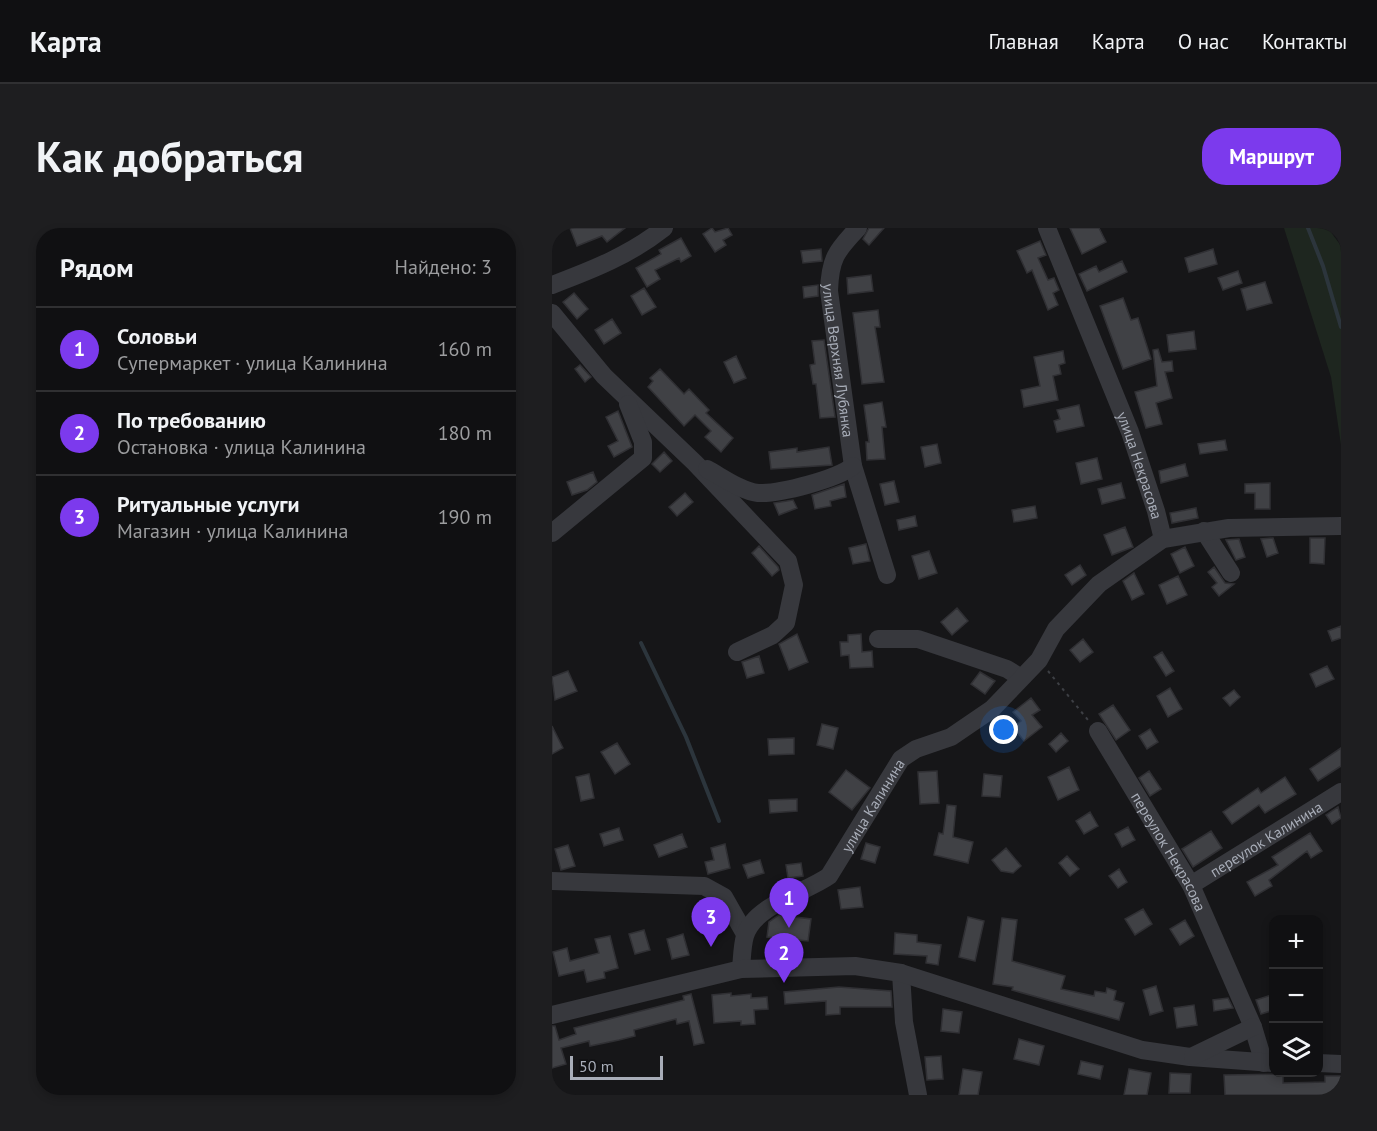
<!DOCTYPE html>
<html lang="ru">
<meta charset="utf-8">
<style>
:root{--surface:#101012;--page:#1e1e20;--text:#f1f3f6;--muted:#9c9d9f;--line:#303032;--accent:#7c3aed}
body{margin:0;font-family:"PT Sans",sans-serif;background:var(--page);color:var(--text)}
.controls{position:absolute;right:18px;bottom:18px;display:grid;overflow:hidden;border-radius:12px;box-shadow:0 3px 9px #0003}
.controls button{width:54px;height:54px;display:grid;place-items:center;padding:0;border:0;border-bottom:2px solid var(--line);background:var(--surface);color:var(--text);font:30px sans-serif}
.scale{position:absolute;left:18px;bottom:15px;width:93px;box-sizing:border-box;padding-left:6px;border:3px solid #a8adb8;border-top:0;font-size:16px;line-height:21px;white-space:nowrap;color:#a8adb8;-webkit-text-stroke:4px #111113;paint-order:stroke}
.you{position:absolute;left:452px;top:502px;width:21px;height:21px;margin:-15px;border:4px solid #fff;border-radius:50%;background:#1a73e8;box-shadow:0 0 0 9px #1a73e833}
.badge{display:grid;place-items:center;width:39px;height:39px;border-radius:50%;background:var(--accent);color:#fff;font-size:20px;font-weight:700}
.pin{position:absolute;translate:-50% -50px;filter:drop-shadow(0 2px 3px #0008)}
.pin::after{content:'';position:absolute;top:32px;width:21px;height:18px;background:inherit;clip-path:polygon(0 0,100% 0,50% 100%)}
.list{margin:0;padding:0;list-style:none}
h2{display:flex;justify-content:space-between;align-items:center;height:78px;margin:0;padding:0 24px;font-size:26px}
h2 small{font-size:20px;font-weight:400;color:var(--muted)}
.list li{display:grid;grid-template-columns:39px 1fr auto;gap:18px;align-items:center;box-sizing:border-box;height:84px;padding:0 24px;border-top:2px solid var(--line)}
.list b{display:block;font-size:22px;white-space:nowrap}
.list p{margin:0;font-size:20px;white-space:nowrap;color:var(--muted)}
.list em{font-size:20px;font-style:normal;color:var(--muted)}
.icon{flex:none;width:33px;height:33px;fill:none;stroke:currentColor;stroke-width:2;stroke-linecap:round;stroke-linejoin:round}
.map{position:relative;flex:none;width:789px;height:867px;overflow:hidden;border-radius:24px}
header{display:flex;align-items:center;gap:36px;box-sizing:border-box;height:84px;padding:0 30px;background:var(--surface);border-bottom:2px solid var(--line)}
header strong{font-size:28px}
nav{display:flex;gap:33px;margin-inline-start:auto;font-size:21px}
.intro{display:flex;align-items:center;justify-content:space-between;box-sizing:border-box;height:144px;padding:0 36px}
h1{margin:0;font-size:42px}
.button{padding:15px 27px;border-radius:24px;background:var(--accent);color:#fff;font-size:21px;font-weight:700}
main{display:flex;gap:36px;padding:0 36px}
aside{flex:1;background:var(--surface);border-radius:24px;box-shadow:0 3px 9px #0003}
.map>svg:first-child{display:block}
.green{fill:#1e261f}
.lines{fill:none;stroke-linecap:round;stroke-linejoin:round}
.stream{stroke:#2c353c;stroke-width:4}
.building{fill:#404145;stroke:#303034;stroke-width:1.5}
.path{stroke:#3d3f44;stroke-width:2;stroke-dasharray:3 4.5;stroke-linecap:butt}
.minor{stroke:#37383d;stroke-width:18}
.labels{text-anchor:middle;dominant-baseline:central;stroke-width:6;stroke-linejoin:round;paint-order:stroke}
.street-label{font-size:15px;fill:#a8adb8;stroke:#111113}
</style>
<header>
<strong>Карта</strong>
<nav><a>Главная</a><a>Карта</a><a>О нас</a><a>Контакты</a></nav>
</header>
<div class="intro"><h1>Как добраться</h1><a class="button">Маршрут</a></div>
<main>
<aside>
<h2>Рядом<small>Найдено: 3</small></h2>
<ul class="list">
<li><span class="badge">1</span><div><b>Соловьи</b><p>Супермаркет · улица Калинина</p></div><em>160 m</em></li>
<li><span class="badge">2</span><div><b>По требованию</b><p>Остановка · улица Калинина</p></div><em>180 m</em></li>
<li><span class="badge">3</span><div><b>Ритуальные услуги</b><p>Магазин · улица Калинина</p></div><em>190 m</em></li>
</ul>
</aside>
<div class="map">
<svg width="789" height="867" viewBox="0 0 789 867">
<rect width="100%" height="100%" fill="#161618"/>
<!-- green -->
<path class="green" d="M732,0H776L789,18V217L779,149Z"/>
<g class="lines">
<!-- stream -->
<path class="stream" d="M756,0L771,38L789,99
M89,415L134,509L167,593"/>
</g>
<!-- building -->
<path class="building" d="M18,0H73L55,14L50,8L25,18Z
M160,0L163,4L176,0L180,7L171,12L174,17L163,24L151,6Z
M317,0H332L317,17L311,11Z
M518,0H547L554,14L530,26Z
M129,10L139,28L129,34L127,30L103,42L108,51L95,59L84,40L109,26L107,22Z
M488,13L494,27L486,30L496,52L502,50L507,62L501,65L506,77L496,82L480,42L475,45L465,23Z
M269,21L270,33L251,35L249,23Z
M661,21L665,36L637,44L633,30Z
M570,33L575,44L535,63L527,46L544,38L547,44Z
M686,43L690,55L671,62L666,50Z
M319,47L321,63L296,66L295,50Z
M713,54L720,75L695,82L689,61Z
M266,57V68L252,70L251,59Z
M92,60L104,79L90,87L79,68Z
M22,65L36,81L25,91L11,74Z
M571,70L579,92L586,90L599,131L571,141L548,78Z
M326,82L328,99H323L332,154L310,156L301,85Z
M60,91L69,105L52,116L43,102Z
M642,103L644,121L617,124L615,107Z
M272,112L283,189L268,190L264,156H261L258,137L263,136L260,113Z
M606,121L610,134L620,133L621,143L613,144L620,170L604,175L610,196L594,200L583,164L605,158L601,122Z
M511,123L513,135L507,137L509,146L501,148L506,172L472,179L469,162L488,158L482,129Z
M184,128L194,150L182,155L172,134Z
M28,137L39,149L33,154L23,141Z
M108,141L132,166L137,161L157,182L154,185L181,210L169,224L153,209L159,203L143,187L132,198L96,159L101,153L98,150Z
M330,174L334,199H330L333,231L315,232L314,214H317L312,177Z
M527,177L532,198L505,204L502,193L508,191L505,182Z
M66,183L80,219L62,229L56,218L66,213L54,189Z
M673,212L675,222L648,226L646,216Z
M385,216L389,235L373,239L369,219Z
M277,219L280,237L219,241L217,224L245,220V224Z
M112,224L120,233L108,244L100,236Z
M545,230L550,251L529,256L524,235Z
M633,236L636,248L609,255L607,243Z
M41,244L45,254L35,262L20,267L15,254Z
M342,253L347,274L333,277L328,256Z
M569,255L573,270L550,276L546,261Z
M718,255V281H703V265H693V256Z
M292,256L294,269L278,273L279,278L263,281L260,267Z
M133,265L141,274L125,288L117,279Z
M241,272L245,280L227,287L222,275Z
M483,278L485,290L462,294L460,282Z
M644,280L646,290L620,295L618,285Z
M363,288L365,298L347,302L345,292Z
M573,299L581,319L560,327L552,307Z
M721,310L726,325L715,329L709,311Z
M758,310H773L772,336L758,335Z
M687,311L693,329L684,332L674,312Z
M314,316L318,333L301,336L297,320Z
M207,318L226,339L227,342L220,348L200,325Z
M633,319L642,338L628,345L619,326Z
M377,323L385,345L367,351L360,328Z
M528,337L534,347L520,357L513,347Z
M662,339L673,355L682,356L667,368L660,359L665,355L656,344Z
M582,345L592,366L580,372L571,353Z
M626,348L635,367L615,376L607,357Z
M405,380L416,393L400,407L389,394Z
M789,398V410L780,413L776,403Z
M245,406L256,434L237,442L227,416Z
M309,406L310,424L320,423L321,439L298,440L297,427L289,428L288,414H296V407Z
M531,411L541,424L528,434L518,422Z
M610,424L622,443L614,448L602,429Z
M207,428L212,445L195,450L190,434Z
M775,438L782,451L764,459L758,446Z
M16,443L25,463L3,472L0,449Z
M428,444L443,453L433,466L419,456Z
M618,460L630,481L616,489L605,468Z
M682,462L688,469L678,478L671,470Z
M479,470L488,482L480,487L490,499L472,513L461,499L469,493L461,484Z
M561,477L578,502L564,512L547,486Z
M270,496L286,500L281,521L265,517Z
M0,498L11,520L0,526Z
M598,501L606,514L595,521L587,508Z
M509,505L516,513L504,524L497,516Z
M242,510V526L217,527L216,511Z
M65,515L78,536L63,546L49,524Z
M789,520V538L766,553L758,541Z
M517,539L527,562L506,572L496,549Z
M294,542L318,560L300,582L277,564Z
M385,543L387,575L368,576L366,544Z
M597,543L609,561L598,568L587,550Z
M37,546L42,570L29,573L24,549Z
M432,546L450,548L448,569L430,568Z
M733,549L744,566L713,585L707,577L680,596L671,584L706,560L709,565Z
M245,571V583L218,585L217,572Z
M395,577L404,578L401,609L421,614L416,635L382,627L387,605L391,606Z
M786,579L789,590L780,596L774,587Z
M538,584L546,598L532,606L524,593Z
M576,599L583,612L570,619L563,606Z
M67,600L71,612L52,618L48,606Z
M659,603L670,620L641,639L630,621Z
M758,605L770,623L759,630L755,623L717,652L720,658L703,668L695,654L726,637L720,629Z
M130,606L135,619L107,629L102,617Z
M314,615L328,619L323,635L309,631Z
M173,616L178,640L156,646L153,634L162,632L159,620Z
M16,617L23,638L9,642L3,621Z
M454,620L469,638L461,645L449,643L440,632Z
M515,628L527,641L518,648L507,635Z
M208,632L212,645L196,650L191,637Z
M249,635L251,648L236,650L234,637Z
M567,641L575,654L566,660L557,648Z
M308,659L311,679L289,681L286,662Z
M162,680L166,703L149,705L145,682Z
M591,681L600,696L583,707L573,691Z
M227,687L259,691L256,713L215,709L217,694Z
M416,689L432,693L423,733L407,729Z
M450,690L465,692L460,733L513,748L509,761L542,768L543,763L554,765L555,760L564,763L562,772L572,775L567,792L460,762L461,759L441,756Z
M633,692L642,708L628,717L618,701Z
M92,702L98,722L83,726L77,706Z
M343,705L365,707V714L389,717L386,737L374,735L375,728L342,726Z
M131,706L137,727L120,731L115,711Z
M58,708L66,740L52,744L53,750L35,754L32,742L7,748L1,724L15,720L18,733L47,725L43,711Z
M604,758L611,783L598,787L591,762Z
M287,759L339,763L340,779H288V786L274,787V773L233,776L232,764Z
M179,765V768L199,766V770L215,769L216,781L202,782L203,796L189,797V793L162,795L160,767Z
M139,766L152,815L142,817L137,793L125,796L124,791L82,802L83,808L67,812L38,818L37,813L9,820L14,836L0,840V798H3L7,812L24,806L22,800L132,772L131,768Z
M722,766V782L709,786L704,772Z
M676,770L681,780L662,783L661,772Z
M642,777L645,797L625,800L622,780Z
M391,781L410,784L407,805L389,803Z
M467,811L492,818L487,837L462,831Z
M389,828L391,851L375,852L373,829Z
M529,833L551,838L548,851L526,846Z
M411,841L430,844L426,867H407Z
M577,841L599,845L595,867H572Z
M618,845L639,846L638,865H617Z
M731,846V855L773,854V848H789V867H673L672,847Z"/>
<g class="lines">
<!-- path -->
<path class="path" d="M496,443L536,492"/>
<!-- minor -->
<g class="minor">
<path id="s1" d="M306,0C284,23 278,31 277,63L301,238L335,347"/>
<path id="s2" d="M495,0L578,204L604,283L611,311"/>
<path d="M0,57C40,42 78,27 112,0"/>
<path d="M0,85L52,148L143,235L236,333L242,357L234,395L221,407L185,424"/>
<path d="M155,241C170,249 189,263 206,265C228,266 285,251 301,238"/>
<path d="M652,303L679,345"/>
<path d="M0,305L91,230V214L76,176"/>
<path d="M326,411H366L455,441L469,450"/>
<path id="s3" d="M546,503L639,657L701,799L712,835"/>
<path d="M0,653L152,658L172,669L193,706"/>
<path id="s4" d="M639,657L789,564"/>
<path id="s5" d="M189,741C190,731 190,718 193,708C202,677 253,665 277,648L349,531L364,521L399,509L440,481L487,432L504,401L547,356L611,311L677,300L789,298"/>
<path d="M349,745L352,794L366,867"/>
<path d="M0,787L189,741L303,738L349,745L590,822L638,829L722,835"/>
<path d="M641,828L701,799"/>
<path d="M766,835L789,836"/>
</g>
</g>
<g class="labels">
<!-- street labels -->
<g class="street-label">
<text stroke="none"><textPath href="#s1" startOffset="142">улица Верхняя Лубянка</textPath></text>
<text stroke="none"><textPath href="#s2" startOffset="255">улица Некрасова</textPath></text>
<text stroke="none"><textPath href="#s5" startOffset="222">улица Калинина</textPath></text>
<text stroke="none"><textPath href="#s4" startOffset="88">переулок Калинина</textPath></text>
<text stroke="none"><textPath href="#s3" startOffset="140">переулок Некрасова</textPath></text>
</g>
</g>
</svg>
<div class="controls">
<button>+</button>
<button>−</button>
<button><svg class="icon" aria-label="layers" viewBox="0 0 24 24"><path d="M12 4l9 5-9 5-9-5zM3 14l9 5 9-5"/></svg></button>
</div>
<div class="scale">50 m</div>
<div class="you"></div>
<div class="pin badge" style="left:237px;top:700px">1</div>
<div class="pin badge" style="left:232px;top:755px">2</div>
<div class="pin badge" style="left:159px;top:719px">3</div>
</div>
</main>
